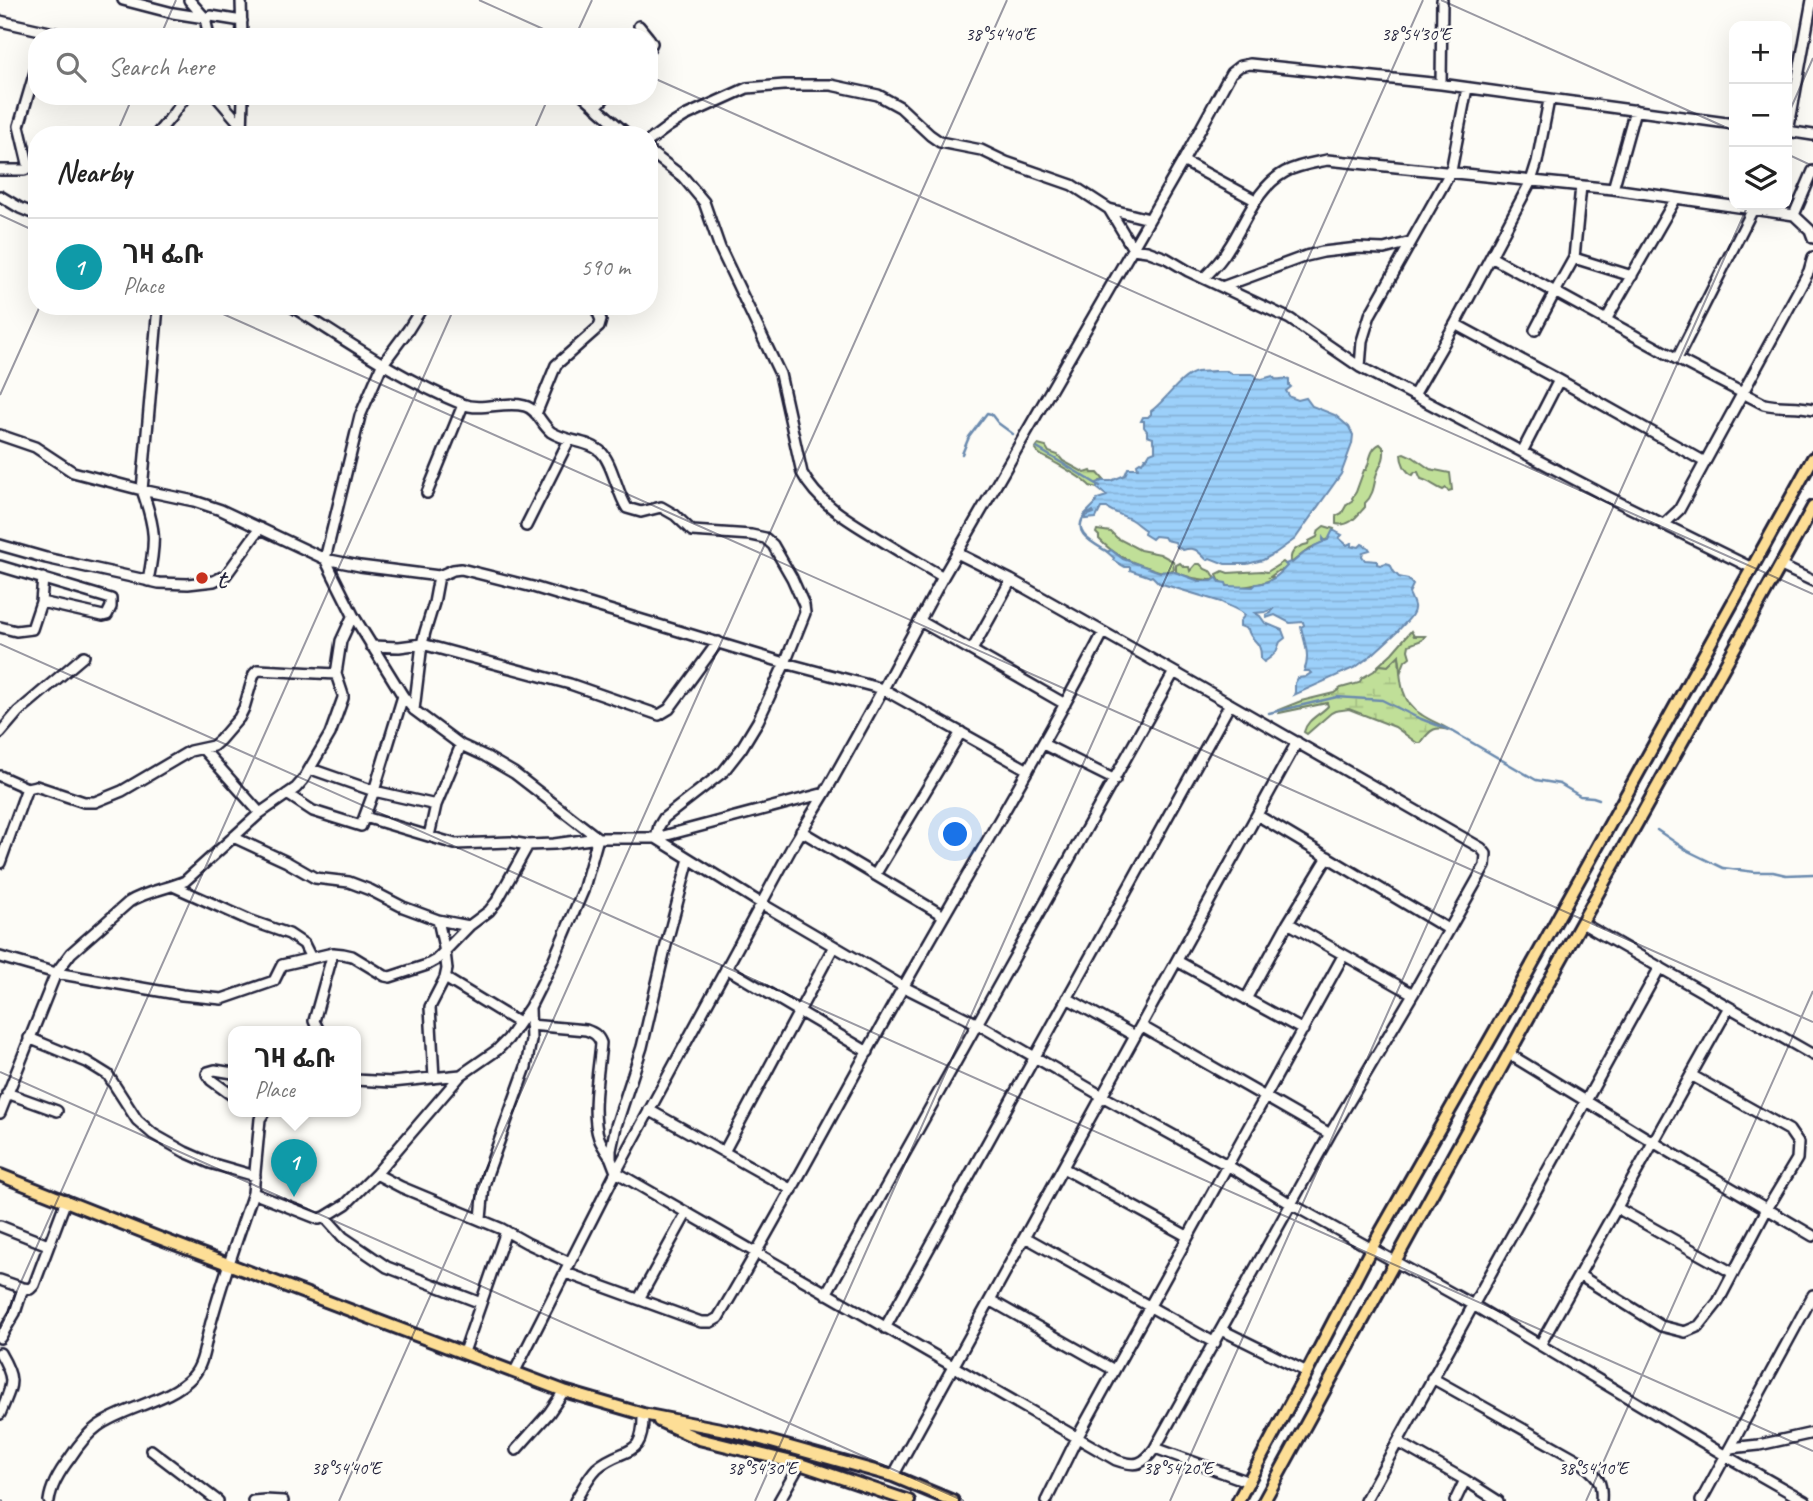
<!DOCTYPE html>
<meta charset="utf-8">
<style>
:root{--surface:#fff;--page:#f6f6f6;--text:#222;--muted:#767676;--line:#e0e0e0;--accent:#1a73e8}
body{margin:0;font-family:Caveat,"Noto Sans Ethiopic",sans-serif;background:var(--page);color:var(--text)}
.controls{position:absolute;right:21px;top:21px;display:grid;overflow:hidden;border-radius:14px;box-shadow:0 7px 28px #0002}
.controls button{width:63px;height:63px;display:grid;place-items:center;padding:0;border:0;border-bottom:2px solid var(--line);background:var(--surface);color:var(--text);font:35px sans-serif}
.you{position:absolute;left:956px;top:835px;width:24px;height:24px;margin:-18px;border:5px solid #fff;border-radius:50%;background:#1a73e8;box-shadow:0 0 0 10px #1a73e833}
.badge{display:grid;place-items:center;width:46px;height:46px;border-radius:50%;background:var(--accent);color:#fff;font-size:23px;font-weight:700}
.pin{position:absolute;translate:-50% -58px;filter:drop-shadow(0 2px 4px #0008)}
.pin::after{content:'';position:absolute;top:37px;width:24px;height:21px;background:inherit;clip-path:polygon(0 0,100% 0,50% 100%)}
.popup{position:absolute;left:228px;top:1026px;width:133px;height:91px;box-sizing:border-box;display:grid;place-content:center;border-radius:14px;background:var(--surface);filter:drop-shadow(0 2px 5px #0005);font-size:23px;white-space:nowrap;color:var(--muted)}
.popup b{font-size:26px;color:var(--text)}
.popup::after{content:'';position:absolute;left:50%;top:100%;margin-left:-14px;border:14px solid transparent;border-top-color:var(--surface)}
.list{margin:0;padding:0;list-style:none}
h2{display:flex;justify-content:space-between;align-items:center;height:91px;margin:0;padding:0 28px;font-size:30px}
h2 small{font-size:23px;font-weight:400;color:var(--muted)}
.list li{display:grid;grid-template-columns:46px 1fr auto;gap:21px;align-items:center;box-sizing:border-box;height:98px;padding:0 28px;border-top:2px solid var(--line)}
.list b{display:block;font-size:26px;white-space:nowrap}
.list p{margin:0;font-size:23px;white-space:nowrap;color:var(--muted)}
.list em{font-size:23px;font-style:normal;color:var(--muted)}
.icon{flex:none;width:38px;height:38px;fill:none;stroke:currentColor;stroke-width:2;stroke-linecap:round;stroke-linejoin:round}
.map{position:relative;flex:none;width:1813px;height:1501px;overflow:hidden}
.search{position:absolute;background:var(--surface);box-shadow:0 7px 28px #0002;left:28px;top:28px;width:630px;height:77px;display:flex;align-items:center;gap:18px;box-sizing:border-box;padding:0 24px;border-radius:28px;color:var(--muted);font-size:26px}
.panel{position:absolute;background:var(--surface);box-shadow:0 7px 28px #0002;left:28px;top:126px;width:630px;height:189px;border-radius:28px}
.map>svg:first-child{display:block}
.grass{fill:#c0df98;stroke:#71806a;stroke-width:2}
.wetland{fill:url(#wetland-marsh);stroke:#71806a;stroke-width:2}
.water{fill:url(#water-rules);stroke:#6b8aae;stroke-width:2}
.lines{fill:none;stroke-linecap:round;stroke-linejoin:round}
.stream{stroke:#6b8aae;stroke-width:2.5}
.minor-casing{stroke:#22223b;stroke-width:14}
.major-casing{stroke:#22223b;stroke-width:16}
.minor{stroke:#fdfcf7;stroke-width:9}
.major{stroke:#fdde96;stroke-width:10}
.ticks{fill:none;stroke:#22223b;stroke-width:2;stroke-opacity:0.45}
.poi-dot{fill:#c8321e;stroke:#fdfcf7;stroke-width:2.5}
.labels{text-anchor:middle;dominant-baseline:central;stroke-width:5;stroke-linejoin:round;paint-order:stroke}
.poi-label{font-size:30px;fill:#22223b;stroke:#fdfcf7;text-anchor:start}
.ticks-label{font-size:18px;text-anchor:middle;fill:#22223b;stroke:#fdfcf7;stroke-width:5;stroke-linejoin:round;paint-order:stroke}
</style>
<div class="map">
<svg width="1813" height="1501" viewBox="0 0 1813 1501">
<defs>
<pattern id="wetland-marsh" width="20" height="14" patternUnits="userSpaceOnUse" patternTransform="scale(1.75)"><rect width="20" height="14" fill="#c0df98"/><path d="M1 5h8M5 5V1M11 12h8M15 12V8" fill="none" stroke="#a5bf84"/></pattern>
<pattern id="water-rules" width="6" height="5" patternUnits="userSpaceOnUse" patternTransform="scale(1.75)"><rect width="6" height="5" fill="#9cd0fa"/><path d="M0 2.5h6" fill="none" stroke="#86b2d7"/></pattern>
</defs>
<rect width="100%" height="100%" fill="#fdfcf7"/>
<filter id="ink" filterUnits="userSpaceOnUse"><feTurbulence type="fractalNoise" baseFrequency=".0143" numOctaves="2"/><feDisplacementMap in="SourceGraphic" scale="14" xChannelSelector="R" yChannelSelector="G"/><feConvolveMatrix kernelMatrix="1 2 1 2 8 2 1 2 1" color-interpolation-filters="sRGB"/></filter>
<g filter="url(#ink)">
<!-- grass -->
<path class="grass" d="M1380,444L1383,447V449H1384C1385,462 1379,465 1376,476C1374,486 1373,496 1365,503V507C1357,516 1350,527 1336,524V516L1342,513L1347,504L1353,500L1352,498L1356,492L1364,470H1366C1370,462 1370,448 1380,444Z
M1401,454L1404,453L1413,457L1430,469L1450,473L1452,490L1448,491L1446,488L1443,490C1434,486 1429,481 1421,479L1418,472H1415L1413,475C1405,472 1401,461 1401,454Z
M1324,526L1334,529L1331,538L1325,541L1324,539V542L1310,548L1291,563C1289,551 1298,546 1308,544L1309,541L1317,537L1319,530Z
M1097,530L1111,532L1117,538L1140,550L1160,554L1173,561L1174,569C1164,575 1157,570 1147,567C1128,561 1113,554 1099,539V536L1096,533Z
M1283,562L1288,566L1283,570L1278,571L1270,577H1273L1275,578C1260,585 1220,596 1217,574L1223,571L1228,573L1262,571L1267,572Z
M1180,563L1184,567H1189L1190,571L1196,564H1200L1205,569L1212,572L1215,577L1214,580C1201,580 1187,578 1176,572V565Z
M1411,631L1414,636H1425L1422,640L1409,645L1408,650L1410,657L1405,661L1401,671L1399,656L1388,666L1379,665L1392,653Z"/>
<!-- wetland -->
<path class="wetland" d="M1038,445L1046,447L1049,452L1058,455L1063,461L1085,473L1091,471L1092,473H1098L1104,480L1100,481L1097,488L1090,486C1081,477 1064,468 1052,461C1044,456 1040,457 1035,449Z
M1399,655C1400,677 1400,703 1422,715C1431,721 1442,725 1452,731C1436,725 1430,729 1421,743H1417L1395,727L1349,709L1335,711L1331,713L1307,734L1304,732C1307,719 1320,715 1328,706L1327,703L1279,713L1278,710L1301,701L1334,693L1341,688L1359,683L1362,678L1374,671L1379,665L1388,666Z"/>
<!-- water -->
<path class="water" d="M1214,371H1227L1232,374H1252L1255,375L1256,378L1262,379L1273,376L1275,379C1281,380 1283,377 1289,380V385L1291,387L1286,391L1290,397L1298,400L1306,398L1312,406L1335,415L1349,427L1353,435L1352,444L1341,474L1295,539L1274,554L1263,560L1247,564H1225L1210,558L1207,560C1198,552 1196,546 1183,550L1177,547L1175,542L1166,540L1164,537L1155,536L1152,539L1144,534L1145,530C1140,527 1135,522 1130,519C1122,515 1114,513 1107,508H1101L1096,518L1085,519L1086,516L1094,513L1093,511L1090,513H1086L1095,504L1097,499L1107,496L1097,488V483L1102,481H1111L1125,475L1128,468H1138L1137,464L1140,462L1142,463L1145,458H1147L1150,453L1155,451V443L1153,442V438L1147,436V431L1144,427V421H1141L1143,417H1148L1151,414V411C1165,402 1180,376 1197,372C1202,371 1209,372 1214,371Z
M1333,530L1342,535L1339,538L1347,545L1351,543H1352L1351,546L1354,547L1355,546L1359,547L1362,544L1368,547L1370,550L1363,552L1362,556L1365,560L1377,561V564L1380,565L1386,563L1390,564L1394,572L1399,577L1408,579L1413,585L1409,593C1411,598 1413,601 1414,606C1416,615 1403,624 1398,631L1373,654L1356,667L1294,695L1295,692V683L1298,678L1305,677L1311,673L1309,671H1304C1311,657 1304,641 1301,627L1304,625L1303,622L1290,623L1275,615L1266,618V615L1271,613L1273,609L1265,612L1255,613L1260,616L1265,623L1282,630L1285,638L1280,642L1276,652L1271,657L1264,662L1261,659C1262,639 1250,642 1248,629L1240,626V621L1245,615C1239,609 1228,606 1221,602L1159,583L1152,576L1150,577C1144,574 1137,573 1130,570V567H1125L1113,560L1114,558L1107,552L1111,550L1123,559L1160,572L1172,571L1199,581H1212L1217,578L1220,582L1226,583L1227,586L1253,587L1256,584C1270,583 1278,576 1287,566L1285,564L1290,562L1292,563L1304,553L1313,548L1314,546L1323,542V538L1325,541L1328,540Z"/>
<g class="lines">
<!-- stream -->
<path class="stream" d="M1037,448L1100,486
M962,454L969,437L987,413L991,414L998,423L1013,434
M1088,512C1068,532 1093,543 1108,552
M1269,713L1337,697L1382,700L1416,717L1452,731L1536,780L1560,784L1580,796L1593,797L1599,799
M1657,830L1688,851L1723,868L1755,872H1773L1786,875L1813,874"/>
<defs>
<path id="minor" d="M123,0L173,13L205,18L211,16L242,21
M189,0L205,18L209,37
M241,0L242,37
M0,21L72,37
M639,26L648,37
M649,38L652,43L649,49
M1441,84L1442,0
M216,96L241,125
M584,96L628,135
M596,107L606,96
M1787,131L1813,135
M1788,132L1812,0
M156,135L170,118L186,96
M242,135L243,96
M553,135L575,132L590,135
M649,141L669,126L685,116L747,88L784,85H831L878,95L900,107L930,135L940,142L981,150L1006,162L1072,185L1109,209L1149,219
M649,151L683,177L704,202L720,248L780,374L802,473C818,503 848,520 876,537C898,551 921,564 943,577
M1183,161L1255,200
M29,168L19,126L37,65
M0,170H24L37,165
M1613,189L1635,110
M0,196L20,208L37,215
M1109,209L1133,249L1147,251L1166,258L1188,271L1290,319L1360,367L1608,497L1752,568
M1794,215L1813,171
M1491,257L1555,292L1535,330
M1574,258L1581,186
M1632,276L1574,258L1555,292L1677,359L1764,404C1781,408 1797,405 1813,409
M1204,278C1213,269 1222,260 1228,249C1246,222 1256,188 1285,172C1298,165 1313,163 1327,160L1613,189L1794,215L1810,230L1813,238
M1222,287L1306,256L1323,252L1358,248L1384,249L1411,242
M291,306C347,341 400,379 462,404C482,412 504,400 525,406C537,409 541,424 551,432C566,442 587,440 600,451C612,461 617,493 627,508L641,512L661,507L675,515L692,531L751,535L765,538L773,545L792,578L804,605L805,613L785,663L758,721L741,749L723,772L664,818L659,826L656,838L762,904L904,987L976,1023L1102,1096L1227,1165L1291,1204L1473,1305L1726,1456L1805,1501
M423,306L408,330L382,365L360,416L325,559L353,615L403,696L414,710L461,745L485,756L514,773L598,838H656L825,793
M1606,320L1676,198
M1455,324L1559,380L1705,462
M1677,359L1753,209
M1360,367L1362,341L1370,315L1451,171L1467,88
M1414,395L1455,324L1531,181L1537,162L1549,100
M536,414L556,365L599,327L601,320L595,306
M0,435L35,447L73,472L142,490L194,501L221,510L325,559L360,566L439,576L453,570L461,569L533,587L785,663L883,689L1028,770
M1522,452L1559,380
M427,493L463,405
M1663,525L1679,510L1809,271L1813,257
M526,526L569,440
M0,545L46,558L159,583L188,584L214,581L226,575L260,528
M0,566L111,599V607L107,615L103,616L41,602
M1781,566L1813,581
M439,576L434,603L425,632L422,644L570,684L659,715L669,709L718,642
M148,581C156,540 156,530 142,490L158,306
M920,621L1065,704
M0,627L16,631L32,629L41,602L43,578
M371,646L399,647L422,644L414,710
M972,650L1011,580
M0,733L18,712L84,656
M1043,744L1115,780
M203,749L260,813
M311,769L374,791L436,805
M0,776L27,788L0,863
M27,788L36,786L84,802H95L122,791L190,751L213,746L220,740L239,718L244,708L254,674L258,670L336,674
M287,794L313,811L361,826L374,791L403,696
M1257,815L1448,929
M801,831L944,916
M429,836L436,805L461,745
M233,837L287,862L315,878L349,882L370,890L403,907L438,920L469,926
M689,859L665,949L642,1047L616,1126L611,1150V1159L616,1172L1116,1460C1136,1467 1143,1465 1155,1448L1330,1134L1413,994L1485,866L1486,854L1481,848L1174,672L1011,580L957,553
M875,875L961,732
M173,886L249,920L289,934L304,944L311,958
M1288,923L1413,994
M1582,923L1813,1055
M0,957L56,973L182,995L222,999L274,981L282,965L333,953L343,954L352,956L385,976L390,977L427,965L436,960L469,926L489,911L497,901L528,845
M1177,961L1303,1030
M726,968L868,1052
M445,978L519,1023
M1067,998L1135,1036
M1246,999L1288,923L1328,857
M530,1025L586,1030C594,1033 598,1035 601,1043C599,1069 590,1113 599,1138C601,1144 606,1151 610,1157
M1141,1026L1330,1134
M319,1031L314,1021L333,953
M29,1038L87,1062L108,1075L137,1120L153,1134L185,1152L210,1163L255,1176
M1509,1054L1653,1142L1813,1236
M233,1073L215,1070L208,1072L207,1074L211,1080L233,1096
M1691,1075L1789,1130L1798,1143L1797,1159L1767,1209L1718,1302L1699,1326L1685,1332L1661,1326L1579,1275L1729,1007
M434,1078L430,1007L445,978L447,969L445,952L438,920
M355,1080L392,1082L461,1075
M7,1093L57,1111
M649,1110L792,1190
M0,1113L56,973L71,953L129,902C146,891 167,889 185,881L260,813L296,788L303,780L330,734L343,698V695L336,674L341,641L353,615
M724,1152L834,946
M1063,1168L1187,1236
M376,1174L401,1187L502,1229L527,1243L570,1263
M253,1193L260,1119L265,1111
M1617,1208L1733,1273
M325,1217L343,1237L387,1267L481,1303
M481,1219L484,1186L488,1172L526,1067L531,1040L530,1008
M0,1226L48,1245
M1025,1237L1215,1343
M566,1273L701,1322H711L718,1318C784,1208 842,1095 905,984C971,867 1041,752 1103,633
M0,1280L23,1288L30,1289L34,1285L66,1200
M826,1294L1174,672
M639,1299L686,1214
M990,1300L1114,1370
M885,1328L1230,704
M1222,1330L1307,1372
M0,1338L15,1313L23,1288
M1540,1345L1579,1275
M464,1352L506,1231
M0,1353C17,1382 12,1384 0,1414
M515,1371L616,1172L792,847L825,793L883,689L943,577L1183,161L1231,73L1240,66L1250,64L1441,84L1734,124
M1432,1378L1580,1461C1595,1475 1603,1478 1601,1501
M1398,1442L1465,1480L1498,1501
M1155,1448L1249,1482
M1730,1448L1759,1445L1813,1433
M151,1450L218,1501
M516,1450L549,1413L564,1391
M893,1476L1297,742
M49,1501C51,1485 60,1471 70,1458C77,1447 87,1434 98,1426C126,1406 169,1402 193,1376C204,1364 205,1342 210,1326C222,1281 238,1237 253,1193L319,1219L325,1217L346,1204L376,1174L461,1075L497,1050L508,1039L530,1007L553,961L583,891L598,838L554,844L528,845L510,842L455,844L365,817
M253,1501L265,1500L283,1501
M575,1501C582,1490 588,1477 597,1468C624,1445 644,1461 643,1414
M779,1501L800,1464
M1046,1501L1077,1438L1343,956
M1365,1501L1660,967
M1455,1501L1465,1480
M1701,1501L1813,1295"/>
<path id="major" d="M0,1175L159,1238L564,1391L643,1414L736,1432L893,1476L953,1501
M659,1421L699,1439L800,1464L909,1501
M1238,1501L1307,1372L1371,1249L1509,1006L1813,458
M1264,1501L1529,1017L1813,507"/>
</defs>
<!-- minor casing -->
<use href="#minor" class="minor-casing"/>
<!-- major casing -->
<use href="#major" class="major-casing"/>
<!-- minor -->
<use href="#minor" class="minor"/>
<!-- major -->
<use href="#major" class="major"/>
</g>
</g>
<!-- ticks -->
<path class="ticks" d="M479,0L561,37M1441,0L1734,131M160,37L176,0M575,37L592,0M649,76L1813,594M1787,117L1813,58M116,135L133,96M532,135L549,96M1787,154L1813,166M0,215L37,232M205,306L1813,1022M0,395L40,306M0,644L1813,1451M0,1072L964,1501M0,1329L455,306M0,1500L2,1501M339,1501L1007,0M755,1501L1423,0M1170,1501L1748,205M1586,1501L1813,991"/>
<!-- markers -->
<circle class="poi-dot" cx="202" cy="578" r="7"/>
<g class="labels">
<!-- poi labels -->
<g class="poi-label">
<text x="216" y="578">t</text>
</g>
</g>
<g class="ticks-label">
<text x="1000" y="40">38°54'40"E</text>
<text x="1416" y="40">38°54'30"E</text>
<text x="346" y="1474">38°54'40"E</text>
<text x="762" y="1474">38°54'30"E</text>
<text x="1178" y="1474">38°54'20"E</text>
<text x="1593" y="1474">38°54'10"E</text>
</g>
</svg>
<div class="controls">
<button>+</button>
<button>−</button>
<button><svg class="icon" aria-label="layers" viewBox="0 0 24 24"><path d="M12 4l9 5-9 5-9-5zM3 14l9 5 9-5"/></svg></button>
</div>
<div class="you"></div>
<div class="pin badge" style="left:294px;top:1197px;background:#0f9aa8">1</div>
<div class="popup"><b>ገዛ ፌቡ</b>Place</div>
<div class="search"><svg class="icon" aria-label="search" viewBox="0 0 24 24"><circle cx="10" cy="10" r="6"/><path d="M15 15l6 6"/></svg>Search here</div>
<section class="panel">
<h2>Nearby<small></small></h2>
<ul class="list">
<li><span class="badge" style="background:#0f9aa8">1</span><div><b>ገዛ ፌቡ</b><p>Place</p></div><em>590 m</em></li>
</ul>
</section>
</div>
